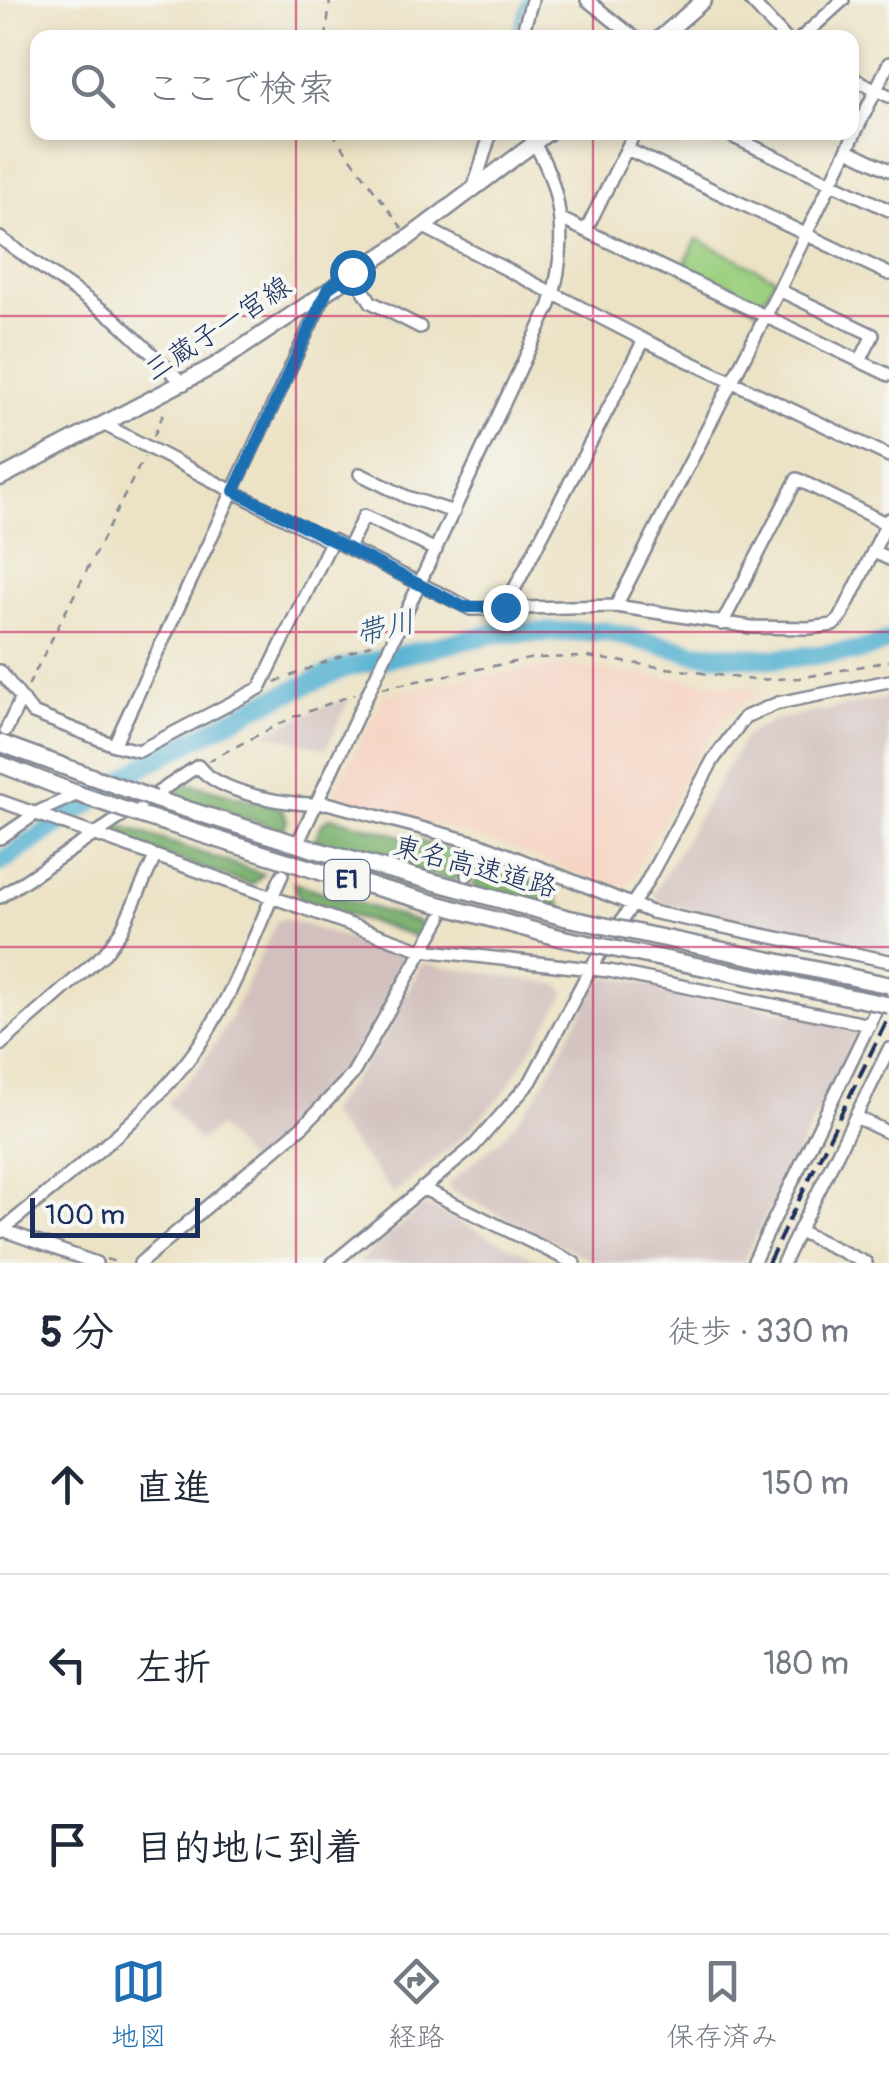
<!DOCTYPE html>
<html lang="ja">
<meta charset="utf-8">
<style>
:root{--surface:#fff;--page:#f2f2f3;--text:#1f2937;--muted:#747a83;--line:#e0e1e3;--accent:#1f6fb2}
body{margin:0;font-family:Pangolin,"Klee One",sans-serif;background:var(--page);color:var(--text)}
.scale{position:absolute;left:30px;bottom:25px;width:170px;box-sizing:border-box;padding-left:10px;border:5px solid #1b2f5e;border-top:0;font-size:28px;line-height:35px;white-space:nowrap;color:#1b2f5e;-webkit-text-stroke:8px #f6f6f2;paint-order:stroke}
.stop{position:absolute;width:30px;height:30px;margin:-22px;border:8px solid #1f6fb2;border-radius:50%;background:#fff}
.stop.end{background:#1f6fb2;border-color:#fff;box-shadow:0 2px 10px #0008}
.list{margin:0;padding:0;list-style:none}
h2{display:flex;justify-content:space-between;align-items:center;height:130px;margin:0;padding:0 40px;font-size:42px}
h2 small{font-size:32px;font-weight:400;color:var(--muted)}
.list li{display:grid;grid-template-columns:65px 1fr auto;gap:30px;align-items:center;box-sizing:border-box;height:180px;padding:0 40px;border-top:2px solid var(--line)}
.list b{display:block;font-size:38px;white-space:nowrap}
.list em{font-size:32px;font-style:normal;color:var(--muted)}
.icon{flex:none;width:55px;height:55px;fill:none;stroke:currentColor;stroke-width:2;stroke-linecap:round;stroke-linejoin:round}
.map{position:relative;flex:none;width:889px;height:1263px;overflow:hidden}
.search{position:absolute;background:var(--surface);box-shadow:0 5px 15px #0003;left:30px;right:30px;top:30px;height:110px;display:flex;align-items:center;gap:25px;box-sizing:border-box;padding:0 35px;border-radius:20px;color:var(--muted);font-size:38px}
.sheet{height:670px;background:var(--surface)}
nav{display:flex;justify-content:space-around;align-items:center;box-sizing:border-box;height:140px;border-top:2px solid var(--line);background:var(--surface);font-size:28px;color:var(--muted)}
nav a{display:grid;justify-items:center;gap:5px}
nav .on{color:var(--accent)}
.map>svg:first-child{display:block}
.built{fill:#f5d3c2}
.industrial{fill:#d1c0bd}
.green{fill:#9dd081;stroke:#5c8070;stroke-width:2.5}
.forest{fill:#7eb26f;stroke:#4c7066;stroke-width:2.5}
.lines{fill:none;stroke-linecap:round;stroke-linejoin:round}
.stream{stroke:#51b0d0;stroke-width:4}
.river{stroke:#51b0d0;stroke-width:20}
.minor-casing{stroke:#848892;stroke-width:16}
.major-casing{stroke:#848892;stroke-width:19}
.highway-casing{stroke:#848892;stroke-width:20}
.path{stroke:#848892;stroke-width:2.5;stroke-dasharray:8 8;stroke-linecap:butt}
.minor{stroke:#fff;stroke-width:11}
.major{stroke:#fff;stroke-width:14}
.highway{stroke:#fff;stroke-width:15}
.rail{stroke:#1b2f5e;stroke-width:4;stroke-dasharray:15 8;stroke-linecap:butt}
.highway-bridge-casing{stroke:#848892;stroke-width:20;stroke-linecap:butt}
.highway-bridge{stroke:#fff;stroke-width:15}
.route{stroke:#1f6fb2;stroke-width:12}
.grid{fill:none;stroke:#c2185b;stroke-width:2.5;stroke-opacity:0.55}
.labels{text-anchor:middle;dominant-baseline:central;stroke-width:8;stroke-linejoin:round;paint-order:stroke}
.shield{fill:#f6f6f2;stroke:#5d6b8a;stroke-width:2.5}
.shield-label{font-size:25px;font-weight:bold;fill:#1b2f5e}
.street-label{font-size:28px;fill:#1b2f5e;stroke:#f6f6f2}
.water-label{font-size:30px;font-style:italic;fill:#2b5680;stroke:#f6f6f2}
</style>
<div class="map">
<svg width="889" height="1263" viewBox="0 0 889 1263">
<rect width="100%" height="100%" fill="#f6f6f2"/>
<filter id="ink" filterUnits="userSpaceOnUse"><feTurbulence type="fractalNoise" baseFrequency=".01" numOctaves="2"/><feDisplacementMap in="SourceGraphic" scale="20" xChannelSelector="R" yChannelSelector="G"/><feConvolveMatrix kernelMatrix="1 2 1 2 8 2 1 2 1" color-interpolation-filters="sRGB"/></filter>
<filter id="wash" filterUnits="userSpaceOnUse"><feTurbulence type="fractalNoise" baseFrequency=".0048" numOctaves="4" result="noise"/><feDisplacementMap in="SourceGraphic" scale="40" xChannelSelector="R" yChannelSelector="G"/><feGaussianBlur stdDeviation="2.25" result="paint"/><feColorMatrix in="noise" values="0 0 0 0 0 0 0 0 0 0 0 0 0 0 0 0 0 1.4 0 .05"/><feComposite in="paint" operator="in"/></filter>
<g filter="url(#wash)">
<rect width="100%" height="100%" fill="#ece2c5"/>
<!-- built -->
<path class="built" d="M564,666L752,687L755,696L728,713L702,745L628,886L620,889L497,842L338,798L335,793L384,695L469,678Z"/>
<!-- industrial -->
<path class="industrial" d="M350,698L326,749L266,733L325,706Z
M889,698V951L658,903L654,893L746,735L774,720Z
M285,919L403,956L408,965L339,1080L311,1112L250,1164L218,1126L199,1141L167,1103L203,1063L227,1025L277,921Z
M422,963L559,985L566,993L503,1094L460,1139L394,1194L327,1113L379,1045Z
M607,976L854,1026L857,1033L742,1263H598L448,1189L449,1183L499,1141L534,1100L599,980Z
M424,1205L545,1263H357Z"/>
<!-- green -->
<path class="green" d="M697,239L775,278L759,310L681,271Z"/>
<!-- forest -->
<path class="forest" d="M182,782L282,808L287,820L283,830L165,793Z
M331,817L453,850L461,856L463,866L455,882L314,841L323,822Z
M119,825L263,874L251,885L128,843L117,832Z
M493,867L551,888L564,911L472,887L481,872Z
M294,883L430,926L422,938L300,900Z"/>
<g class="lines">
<!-- stream -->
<path class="stream" d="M513,38L525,0
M471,178L484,132"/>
<!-- river -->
<path class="river" d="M0,863L147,764L258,706L344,668L496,633L604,631L695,653L775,659L858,651L889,641"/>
</g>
</g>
<g filter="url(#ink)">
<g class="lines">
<defs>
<path id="minor" d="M587,0L635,38
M750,0L785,38
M521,38L532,0
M801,38L843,0
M852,78L889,96
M723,132L744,142L749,132
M744,142L889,210
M627,149L889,274
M848,150L889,170
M473,190L491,132
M561,219L889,375
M424,227L644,340L889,456
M586,230L635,132
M0,238L115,319L184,384
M352,272L371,302L420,327
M779,290L873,335L860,361
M105,425L331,542
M360,474L407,497L454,512
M348,548L364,516L436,550
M873,551L889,559
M616,606L779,290L889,63
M505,607L644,340
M722,624L797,479L887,524
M0,671L33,713L114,745L326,292
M6,730L21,699
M114,745L139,751L260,688L332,540L471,609L616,606L751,627L809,628L833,625L840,619L889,519
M0,801L422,950L609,971L870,1025
M301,836L550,305C567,251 565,194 535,145
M0,838L40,811L78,794
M467,875L481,844
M0,897L198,766C219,793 293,808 327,803L481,844L651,912L889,961
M0,1045L105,953L121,931L155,857
M856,1117L889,1133
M422,1188L574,1263
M0,1229L96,1263
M799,1231L866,1263
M0,1232C66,1176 146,1120 197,1048C233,996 255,933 282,875
M140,1263L304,1125L352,1075L441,918
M333,1263L473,1147L531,1081L590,969L645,885L713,760L745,717L778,703L889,681
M753,1263L889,983
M783,1263L889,1049"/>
<path id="major" d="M660,38L704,0
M0,478L214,366L408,238L549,132"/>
<path id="highway" d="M0,743L90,776
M0,764L78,794
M154,799L316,850L567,918
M134,813L331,875L561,938"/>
</defs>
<!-- minor casing -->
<use href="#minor" class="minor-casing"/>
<!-- major casing -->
<use href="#major" class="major-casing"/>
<!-- highway casing -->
<use href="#highway" class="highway-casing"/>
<!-- path -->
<path class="path" d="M326,38L330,0
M332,132L402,228
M154,436L166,407
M275,682L379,641
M28,686L144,457
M382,688L534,658L588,657L753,680L800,678L889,661
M208,761L293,717L355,694
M106,1259L119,1263"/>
<!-- minor -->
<use href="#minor" class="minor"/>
<!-- major -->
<use href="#major" class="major"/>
<!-- highway -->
<use href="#highway" class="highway"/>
<!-- rail -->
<path class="rail" d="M768,1263L889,1016"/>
<defs>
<path id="highway-bridge" d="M90,776L154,799
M78,794L134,813
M567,918L889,985
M561,938L889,1005"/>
</defs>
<!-- highway-bridge casing -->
<use href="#highway-bridge" class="highway-bridge-casing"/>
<!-- highway-bridge -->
<use href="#highway-bridge" class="highway-bridge"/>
</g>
</g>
<g class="lines" filter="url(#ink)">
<!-- route -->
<path class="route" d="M352,272L328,288L234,491L464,607H505"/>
</g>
<!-- grid -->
<path class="grid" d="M296,0V38M593,0V38M296,132V1263M593,132V1263M0,316H889M0,632H889M0,947H889"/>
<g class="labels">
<!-- shield labels -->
<rect class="shield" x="324.5" y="860" width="45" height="40" rx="8"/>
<g class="shield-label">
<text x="347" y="880">E1</text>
</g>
<!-- street labels -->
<g class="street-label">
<text transform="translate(218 329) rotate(-33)">三蔵子一宮線</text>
<text transform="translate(475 867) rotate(15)">東名高速道路</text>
</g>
<!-- water labels -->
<g class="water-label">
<text transform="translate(385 628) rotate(-13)">帯川</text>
</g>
</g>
</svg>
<div class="scale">100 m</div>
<div class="stop" style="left:352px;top:272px"></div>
<div class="stop end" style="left:505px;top:607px"></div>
<div class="search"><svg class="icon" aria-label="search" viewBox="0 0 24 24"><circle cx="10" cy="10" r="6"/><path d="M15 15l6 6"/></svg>ここで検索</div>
</div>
<section class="sheet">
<h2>5 分<small>徒歩 · 330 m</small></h2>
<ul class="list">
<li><svg class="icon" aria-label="ahead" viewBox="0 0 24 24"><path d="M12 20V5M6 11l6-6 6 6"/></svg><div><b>直進</b></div><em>150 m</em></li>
<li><svg class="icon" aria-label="left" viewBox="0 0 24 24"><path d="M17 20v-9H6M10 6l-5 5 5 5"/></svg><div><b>左折</b></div><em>180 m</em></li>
<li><svg class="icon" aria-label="arrive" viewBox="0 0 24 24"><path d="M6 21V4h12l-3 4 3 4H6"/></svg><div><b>目的地に到着</b></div></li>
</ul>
</section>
<nav>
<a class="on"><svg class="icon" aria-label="map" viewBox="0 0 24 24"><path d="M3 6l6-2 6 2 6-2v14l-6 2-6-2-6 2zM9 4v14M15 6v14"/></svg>地図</a>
<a><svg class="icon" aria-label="directions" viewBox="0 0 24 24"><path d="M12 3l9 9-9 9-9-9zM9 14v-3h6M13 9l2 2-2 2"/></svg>経路</a>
<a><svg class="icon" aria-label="saved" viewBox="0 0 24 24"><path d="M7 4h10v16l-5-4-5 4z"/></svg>保存済み</a>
</nav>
